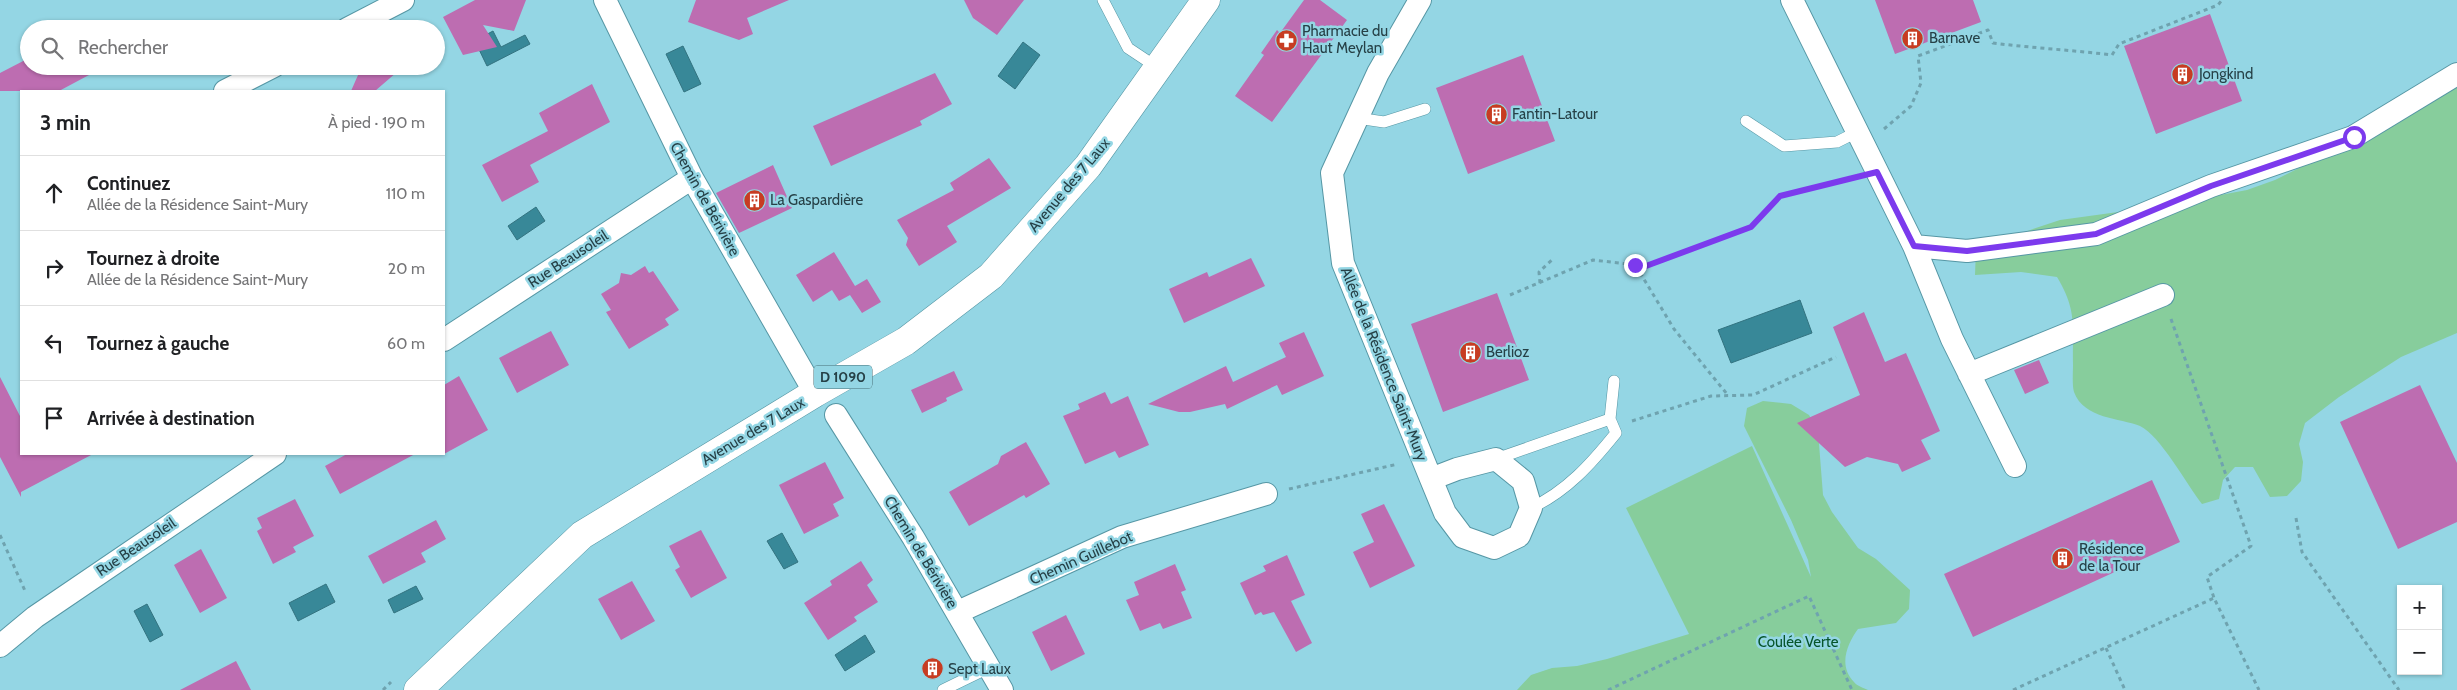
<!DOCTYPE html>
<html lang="fr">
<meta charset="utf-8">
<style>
:root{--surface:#fff;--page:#f2f2f2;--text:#202124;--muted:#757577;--line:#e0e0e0}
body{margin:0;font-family:Cabin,sans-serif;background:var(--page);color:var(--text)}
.controls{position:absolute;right:15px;bottom:15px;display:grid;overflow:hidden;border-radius:0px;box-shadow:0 1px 4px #0004}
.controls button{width:45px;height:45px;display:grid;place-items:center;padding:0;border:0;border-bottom:1px solid var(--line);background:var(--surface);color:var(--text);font:25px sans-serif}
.stop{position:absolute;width:15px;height:15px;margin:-11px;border:4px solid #7c3aed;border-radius:50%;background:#fff}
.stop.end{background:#7c3aed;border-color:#fff;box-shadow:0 1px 5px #0008}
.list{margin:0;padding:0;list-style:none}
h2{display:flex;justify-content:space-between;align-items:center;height:65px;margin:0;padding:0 20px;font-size:21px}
h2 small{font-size:16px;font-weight:400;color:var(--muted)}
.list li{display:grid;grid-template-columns:32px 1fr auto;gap:15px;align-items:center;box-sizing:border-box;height:75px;padding:0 20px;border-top:1px solid var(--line)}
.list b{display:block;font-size:19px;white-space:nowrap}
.list p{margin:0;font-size:16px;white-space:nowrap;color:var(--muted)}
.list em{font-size:16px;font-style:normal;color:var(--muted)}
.icon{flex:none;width:28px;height:28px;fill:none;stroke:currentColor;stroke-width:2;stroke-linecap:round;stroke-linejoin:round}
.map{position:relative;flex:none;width:2457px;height:690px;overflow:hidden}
.search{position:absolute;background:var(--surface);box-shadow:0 1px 4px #0004;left:20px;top:20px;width:425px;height:55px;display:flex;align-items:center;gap:12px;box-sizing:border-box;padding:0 18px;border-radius:28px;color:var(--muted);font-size:19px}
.panel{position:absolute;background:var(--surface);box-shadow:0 1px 4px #0004;left:20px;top:90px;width:425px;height:365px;border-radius:0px}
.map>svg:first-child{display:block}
.green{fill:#87cd9c}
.water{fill:#388898;stroke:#337380}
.building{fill:#bd6db1}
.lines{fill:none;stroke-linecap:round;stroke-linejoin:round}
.service-casing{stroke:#5697a5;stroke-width:12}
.minor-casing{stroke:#5697a5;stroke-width:24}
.primary-casing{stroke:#5697a5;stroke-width:29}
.path{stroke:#6fa3af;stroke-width:3;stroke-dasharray:4 4;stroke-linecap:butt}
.service{stroke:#fff;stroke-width:11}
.minor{stroke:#fff;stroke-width:22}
.primary{stroke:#fff;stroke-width:28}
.route{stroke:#7c3aed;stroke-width:6}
.labels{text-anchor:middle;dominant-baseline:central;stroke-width:5;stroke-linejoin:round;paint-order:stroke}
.shield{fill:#94d6e4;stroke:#476e76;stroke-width:1}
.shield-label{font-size:14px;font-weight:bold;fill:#264147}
.poi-label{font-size:15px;fill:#264147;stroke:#94d6e4;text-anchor:start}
.street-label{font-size:15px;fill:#264147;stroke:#94d6e4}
.park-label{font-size:15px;fill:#07552b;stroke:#94d6e4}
</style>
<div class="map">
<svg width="2457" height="690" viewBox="0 0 2457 690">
<rect width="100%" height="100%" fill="#94d6e4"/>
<!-- green -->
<path class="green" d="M2457,83V333L2401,357L2339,397L2305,423L2299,444L2303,462L2301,481L2287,496L2270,497L2253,467H2235L2223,480L2219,499L2202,504C2187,485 2160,435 2140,426C2120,418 2084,419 2074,392C2072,385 2073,373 2073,365C2072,327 2078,312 2057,277L2021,272L1975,275L1976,248L2060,220L2162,206L2247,190L2275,180L2309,163Z
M1763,401L1791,404L1809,415L1818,431L1823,495L1832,512L1858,548L1876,559L1910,590L1909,609L1896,623L1858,629C1847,644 1838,666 1854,682C1857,686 1864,688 1868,690H1517L1531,675L1552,668L1577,666L1607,659L1689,634L1626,508L1752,446L1811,577L1808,560L1791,520L1744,426L1747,408Z"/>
<!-- water -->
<path class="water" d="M493,31L501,47L525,35L530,44L487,66L473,37L480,38Z
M1023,42L1040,55L1015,89L998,76Z
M683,46L701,84L684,92L666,54Z
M536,207L545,221L517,240L508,226Z
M1800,300L1812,333L1731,363L1718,330Z
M782,533L798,562L784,569L767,541Z
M326,584L335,602L298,621L289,603Z
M416,586L423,599L394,613L388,600Z
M147,604L163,635L150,642L134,611Z
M865,635L875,652L845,671L835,655Z"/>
<!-- building -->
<path class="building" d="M475,0H526L514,31L483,25L497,47L463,55L443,17Z
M696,0H789L747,18L753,34L739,40L688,22Z
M964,0H1024L997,35L973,18Z
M1304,0H1320L1347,20L1272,122L1235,96L1264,55L1261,53L1277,30L1280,33Z
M1875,0H1973L1981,22L1895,54Z
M2210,14L2242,101L2156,134L2124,46Z
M1523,55L1555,141L1468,174L1436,88Z
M29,58V66L104,67L59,91H0V73Z
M362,66H404L375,91H351Z
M935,73L952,104L920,121L922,125L831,166L813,126Z
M592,84L610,122L530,165L539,182L502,202L482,165L548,131L539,113Z
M989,158L1011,188L947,226L957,242L919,266L906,245L908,238L897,220L954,190L950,183Z
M773,165L792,208L739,233L716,193Z
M834,252L855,286L867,279L881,302L862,313L850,295L839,301L832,290L813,302L796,275Z
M1251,258L1265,286L1184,323L1169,289L1207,272L1209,277Z
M645,266L649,273L653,271L679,310L665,319L669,325L629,349L606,312L611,310L601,294L619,283L621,273L631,275Z
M1497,293L1529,380L1443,412L1411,324Z
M1864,312L1885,362L1906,353L1940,431L1921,440L1931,459L1902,472L1898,464L1867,457L1845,467L1797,423L1860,395L1833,327Z
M551,331L569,365L517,393L499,358Z
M1304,332L1324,376L1282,395L1277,385L1227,409L1225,404L1190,412H1179L1148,404L1226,366L1233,382L1286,357L1279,343Z
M2039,360L2049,383L2025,394L2014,370Z
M954,371L963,390L946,398L947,401L922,413L911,390Z
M459,376L488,430L444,454V385Z
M0,377L21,418V454H93L21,492V497L0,457Z
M2420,385L2457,463V522L2398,549L2340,422Z
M1105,392L1111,404L1128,396L1149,445L1119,458L1115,451L1085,464L1063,416L1080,409L1078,404Z
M1026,442L1050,484L1026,498L1024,495L969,526L949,492L998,464L1001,456Z
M347,454H415L340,494L325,466Z
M825,462L844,498L833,504L839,516L804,534L779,485Z
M2152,480L2180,542L1973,637L1944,574Z
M295,499L314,536L293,547L296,552L273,564L257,531L262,528L257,518Z
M1384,504L1415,566L1370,588L1353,552L1374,542L1361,514Z
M436,520L446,539L421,553L426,562L383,584L368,556Z
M701,530L727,578L691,598L675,570L680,567L669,546Z
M201,549L227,598L200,613L174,565Z
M1287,555L1305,595L1291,601L1312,643L1296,652L1274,612L1263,615L1261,612L1255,615L1240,583L1266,571L1263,566Z
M861,561L873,580L867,585L878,602L854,617L857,621L828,640L804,603L832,585L830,581Z
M1175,564L1186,590L1181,592L1192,618L1163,629L1160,623L1140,631L1126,600L1139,595L1134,582Z
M632,581L655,621L621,640L598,599Z
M1066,615L1085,654L1051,671L1032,632Z
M236,661L251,690H180Z"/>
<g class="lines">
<defs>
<path id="service" d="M1103,0L1128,48L1158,68
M1357,118L1384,122L1425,109
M1746,121L1784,146L1837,142L1857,132
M1496,459L1610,419L1614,381
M1531,508C1567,491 1591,464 1616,433L1610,419
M943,690L988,668"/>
<path id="minor" d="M605,0L692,178L815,393
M1420,0L1378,73L1332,173L1343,263L1431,479L1445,513L1463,537L1494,548L1519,536L1531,508L1523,481L1496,459L1457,469L1431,479
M1792,0L1914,246L1952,339L2015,466
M347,29L403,0
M225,91L274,66
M1914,246L1967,251L2096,234L2211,186L2353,137L2457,74
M444,340L692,178
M1969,374L2163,295
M836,415L913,537L1002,690
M958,612L1122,537L1266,494
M0,646L35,617L275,454"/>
<path id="primary" d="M418,690L582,535L815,393L906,341L991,276L1088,166L1206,0"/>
</defs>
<!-- service casing -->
<use href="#service" class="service-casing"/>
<!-- minor casing -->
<use href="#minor" class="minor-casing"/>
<!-- primary casing -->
<use href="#primary" class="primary-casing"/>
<!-- path -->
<path class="path" d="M1884,129L1911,106L1921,83L1918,56L1988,30L1993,43C2032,48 2072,50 2112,55L2119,44L2218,5L2222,0
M1636,266L1674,329L1727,394
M1540,283L1539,272L1554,258
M1510,295L1593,260L1646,266L1751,227L1780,196L1852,178
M2171,319L2251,546L2207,577L2214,598
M1632,421L1711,396L1753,395L1836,357
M1289,489L1398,464
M2296,518L2302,552L2399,690
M0,535L26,593
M2106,648L2125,690
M383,690L391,682
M1608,690L1809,596L1852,690
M2013,690L2214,598L2259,690"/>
<!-- service -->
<use href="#service" class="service"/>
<!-- minor -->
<use href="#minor" class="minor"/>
<!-- primary -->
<use href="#primary" class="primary"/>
</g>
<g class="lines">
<!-- route -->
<path class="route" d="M1635,265L1646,266L1751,227L1780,196L1877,172L1914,246L1967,251L2096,234L2211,186L2354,137"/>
</g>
<!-- icons -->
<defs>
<symbol id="building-disc" viewBox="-11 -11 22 22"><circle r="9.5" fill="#c73c22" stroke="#94d6e4"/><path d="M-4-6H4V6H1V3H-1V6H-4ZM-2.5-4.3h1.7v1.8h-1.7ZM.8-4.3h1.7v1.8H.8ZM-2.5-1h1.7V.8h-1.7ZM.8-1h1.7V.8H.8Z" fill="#fff"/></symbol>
<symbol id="pharmacy-disc" viewBox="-11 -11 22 22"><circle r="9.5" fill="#c73c22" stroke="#94d6e4"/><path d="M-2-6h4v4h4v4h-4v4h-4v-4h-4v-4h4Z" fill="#fff"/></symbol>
</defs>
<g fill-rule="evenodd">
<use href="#building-disc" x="1900" y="26" width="25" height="25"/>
<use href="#pharmacy-disc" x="1274" y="28" width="25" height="25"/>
<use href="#building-disc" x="2170" y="62" width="25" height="25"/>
<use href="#building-disc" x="1484" y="102" width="25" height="25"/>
<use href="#building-disc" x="742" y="188" width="25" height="25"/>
<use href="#building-disc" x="1458" y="340" width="25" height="25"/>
<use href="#building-disc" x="2050" y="546" width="25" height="25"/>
<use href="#building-disc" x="920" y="656" width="25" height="25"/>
</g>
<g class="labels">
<!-- shield labels -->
<rect class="shield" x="814" y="365.5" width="58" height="23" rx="4"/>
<g class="shield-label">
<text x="843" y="377">D 1090</text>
</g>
<!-- poi labels -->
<g class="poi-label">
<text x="1302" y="31">Pharmacie du<tspan x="1302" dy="17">Haut Meylan</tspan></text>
<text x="1929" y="38">Barnave</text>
<text x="2199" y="74">Jongkind</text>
<text x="1512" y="114">Fantin-Latour</text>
<text x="770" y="200">La Gaspardière</text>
<text x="1486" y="352">Berlioz</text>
<text x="2079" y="549">Résidence<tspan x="2079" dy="17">de la Tour</tspan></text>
<text x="948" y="669">Sept Laux</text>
</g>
<!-- street labels -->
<g class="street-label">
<text transform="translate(1069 185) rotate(-50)">Avenue des 7 Laux</text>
<text transform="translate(705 199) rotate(61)">Chemin de Bérivière</text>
<text transform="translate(568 259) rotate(-33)">Rue Beausoleil</text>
<text transform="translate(1384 364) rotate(68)">Allée de la Résidence Saint-Mury</text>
<text transform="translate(753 431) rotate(-31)">Avenue des 7 Laux</text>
<text transform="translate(136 547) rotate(-34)">Rue Beausoleil</text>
<text transform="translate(921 552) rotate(59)">Chemin de Bérivière</text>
<text transform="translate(1081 558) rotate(-24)">Chemin Guillebot</text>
</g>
<!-- park labels -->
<g class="park-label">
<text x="1798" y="642">Coulée Verte</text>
</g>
</g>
</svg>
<div class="controls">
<button>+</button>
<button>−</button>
</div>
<div class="stop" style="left:2354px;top:137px"></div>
<div class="stop end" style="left:1635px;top:265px"></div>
<div class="search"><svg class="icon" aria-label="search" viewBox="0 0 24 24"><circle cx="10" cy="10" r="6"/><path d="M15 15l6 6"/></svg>Rechercher</div>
<section class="panel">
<h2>3 min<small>À pied · 190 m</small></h2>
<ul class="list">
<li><svg class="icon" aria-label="ahead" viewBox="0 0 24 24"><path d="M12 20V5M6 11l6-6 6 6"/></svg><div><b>Continuez</b><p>Allée de la Résidence Saint-Mury</p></div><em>110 m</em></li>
<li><svg class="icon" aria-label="right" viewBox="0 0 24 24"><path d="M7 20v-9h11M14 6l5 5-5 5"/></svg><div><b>Tournez à droite</b><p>Allée de la Résidence Saint-Mury</p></div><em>20 m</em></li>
<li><svg class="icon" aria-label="left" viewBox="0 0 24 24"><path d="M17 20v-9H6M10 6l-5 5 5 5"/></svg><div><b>Tournez à gauche</b></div><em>60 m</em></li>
<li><svg class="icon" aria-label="arrive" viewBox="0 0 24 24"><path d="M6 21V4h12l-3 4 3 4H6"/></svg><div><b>Arrivée à destination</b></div></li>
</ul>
</section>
</div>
